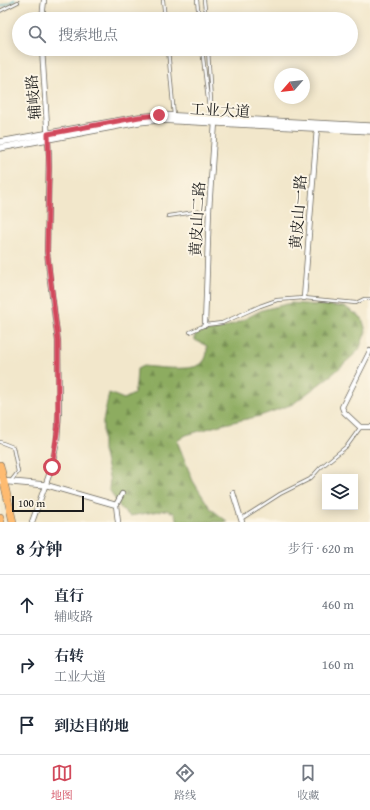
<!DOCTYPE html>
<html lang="zh">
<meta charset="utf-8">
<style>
:root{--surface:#fff;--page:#f2f2f3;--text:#1f2937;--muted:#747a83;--line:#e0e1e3;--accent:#d1495b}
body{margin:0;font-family:"Gentium Book Plus","Noto Serif SC",serif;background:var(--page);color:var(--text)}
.controls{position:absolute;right:12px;bottom:12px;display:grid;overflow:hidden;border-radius:0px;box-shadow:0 2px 10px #0003}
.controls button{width:36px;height:36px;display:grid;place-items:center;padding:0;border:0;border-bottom:1px solid var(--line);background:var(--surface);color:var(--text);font:20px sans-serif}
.compass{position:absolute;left:274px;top:68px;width:36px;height:36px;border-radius:50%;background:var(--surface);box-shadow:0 2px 10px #0003;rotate:242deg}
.scale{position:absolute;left:12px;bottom:10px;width:72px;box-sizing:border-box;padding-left:4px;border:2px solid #1c1c1c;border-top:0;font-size:11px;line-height:14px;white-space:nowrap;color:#1c1c1c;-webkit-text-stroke:3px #fcf5e5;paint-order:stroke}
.stop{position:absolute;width:12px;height:12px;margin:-9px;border:3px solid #d1495b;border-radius:50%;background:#fff}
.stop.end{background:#d1495b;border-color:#fff;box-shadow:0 1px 4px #0008}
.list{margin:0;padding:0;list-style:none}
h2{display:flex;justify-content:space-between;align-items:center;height:52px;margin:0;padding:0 16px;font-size:17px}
h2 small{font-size:13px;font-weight:400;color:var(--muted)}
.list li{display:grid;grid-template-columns:26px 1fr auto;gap:12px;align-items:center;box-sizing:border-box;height:60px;padding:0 16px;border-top:1px solid var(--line)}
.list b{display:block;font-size:15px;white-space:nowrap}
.list p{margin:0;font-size:13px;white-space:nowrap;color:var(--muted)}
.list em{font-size:13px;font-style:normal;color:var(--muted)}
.icon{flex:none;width:22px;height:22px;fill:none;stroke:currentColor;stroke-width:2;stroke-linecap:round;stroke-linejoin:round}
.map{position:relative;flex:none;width:370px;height:522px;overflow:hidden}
.search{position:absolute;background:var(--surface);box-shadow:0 2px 10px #0003;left:12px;right:12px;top:12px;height:44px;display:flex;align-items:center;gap:10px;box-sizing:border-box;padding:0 14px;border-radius:22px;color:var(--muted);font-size:15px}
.sheet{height:232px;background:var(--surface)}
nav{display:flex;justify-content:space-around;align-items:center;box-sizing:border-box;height:56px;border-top:1px solid var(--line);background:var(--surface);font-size:11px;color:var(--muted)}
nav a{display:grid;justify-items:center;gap:2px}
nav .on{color:var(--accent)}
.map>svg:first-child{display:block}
.forest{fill:url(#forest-firs);stroke:#54643e}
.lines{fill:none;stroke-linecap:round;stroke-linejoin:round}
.stream{stroke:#40aac0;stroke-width:1.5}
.service-casing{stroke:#676359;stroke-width:4}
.minor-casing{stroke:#676359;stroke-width:6}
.tertiary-casing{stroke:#676359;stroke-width:7}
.primary-casing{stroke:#676359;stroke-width:8}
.service{stroke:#fff;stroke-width:2.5}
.minor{stroke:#fff;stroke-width:4.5}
.tertiary{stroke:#fff;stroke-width:5.5}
.primary{stroke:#febb71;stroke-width:7}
.route{stroke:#d1495b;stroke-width:5}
.labels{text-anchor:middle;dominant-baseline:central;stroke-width:4;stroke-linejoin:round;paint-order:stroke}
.street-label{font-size:15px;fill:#1c1c1c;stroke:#fcf5e5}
</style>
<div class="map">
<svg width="370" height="522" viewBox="0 0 370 522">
<defs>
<pattern id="forest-firs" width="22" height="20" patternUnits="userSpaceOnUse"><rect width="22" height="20" fill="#8dac60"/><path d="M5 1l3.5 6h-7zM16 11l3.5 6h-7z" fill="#728b4e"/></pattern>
</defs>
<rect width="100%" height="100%" fill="#fcf5e5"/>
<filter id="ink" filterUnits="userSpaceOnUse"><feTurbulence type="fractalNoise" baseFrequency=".025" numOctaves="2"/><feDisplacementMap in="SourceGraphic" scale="8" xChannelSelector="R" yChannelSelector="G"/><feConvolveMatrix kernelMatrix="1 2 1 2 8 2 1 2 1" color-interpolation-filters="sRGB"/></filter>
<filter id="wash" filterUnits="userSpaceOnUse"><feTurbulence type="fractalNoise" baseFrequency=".012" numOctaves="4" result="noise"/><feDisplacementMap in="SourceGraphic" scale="16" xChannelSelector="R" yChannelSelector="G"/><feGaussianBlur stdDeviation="0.9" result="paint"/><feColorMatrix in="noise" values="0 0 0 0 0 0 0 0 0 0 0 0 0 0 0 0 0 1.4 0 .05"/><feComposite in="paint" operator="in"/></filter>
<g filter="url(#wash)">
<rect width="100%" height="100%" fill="#f2e7cb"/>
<!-- forest -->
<path class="forest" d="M291,303L345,307L362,318L366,331L359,350L334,373L293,404L260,416L220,425L186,435L177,441L193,481L210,508L228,522H178L174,513L166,510L130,516L122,510L109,489L110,481L103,450V421L109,393L124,399L134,394L136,384L137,369L143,366C155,367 194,372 202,363C207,358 207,353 207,346L195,340V335L202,332L221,329L241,321L262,310Z"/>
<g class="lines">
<!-- stream -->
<path class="stream" d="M0,7L15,0"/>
</g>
</g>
<g filter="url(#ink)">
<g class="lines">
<defs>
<path id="service" d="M163,0L165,19
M197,0L199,19
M204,0L206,19
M0,11L18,2
M168,49L174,116
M202,49L210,117
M208,49L211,101L210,109
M168,216L209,210
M190,332L205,325L222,323L260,306L277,300L304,298L356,303L364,299H370
M0,442L13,447L18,472L11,481
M241,519L280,494L310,479L320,468L347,446L360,428"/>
<path id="minor" d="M42,19L44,0
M304,298L317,128
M205,325L209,210L215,122L214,121
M370,351L342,407L344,412L360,427H370
M46,485L116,505
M233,493L242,522
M32,522L52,467L57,441L59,411L58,341L50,280L47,251L49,156L42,49
M118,522L116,505L122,494"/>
<path id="tertiary" d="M0,142L139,117L159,115L370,126
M0,148L139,122L159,120L370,131
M0,481L46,485"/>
<path id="primary" d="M0,465L13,522
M0,517L1,522"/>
</defs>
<!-- service casing -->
<use href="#service" class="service-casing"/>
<!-- minor casing -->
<use href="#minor" class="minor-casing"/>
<!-- tertiary casing -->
<use href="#tertiary" class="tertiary-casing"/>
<!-- primary casing -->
<use href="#primary" class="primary-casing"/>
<!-- service -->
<use href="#service" class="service"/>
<!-- minor -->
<use href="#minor" class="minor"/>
<!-- tertiary -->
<use href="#tertiary" class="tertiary"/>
<!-- primary -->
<use href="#primary" class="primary"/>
</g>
</g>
<g class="lines" filter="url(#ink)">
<!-- route -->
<path class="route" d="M52,467L58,426V341L47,251L49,169L48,134L139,117L159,115"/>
</g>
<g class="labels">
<!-- street labels -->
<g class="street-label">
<text transform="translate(33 97) rotate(-95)">辅岐路</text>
<text transform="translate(220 110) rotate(3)">工业大道</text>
<text transform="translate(298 212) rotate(-86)">黄皮山一路</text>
<text transform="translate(197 219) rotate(-87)">黄皮山二路</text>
</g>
</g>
</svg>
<div class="controls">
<button><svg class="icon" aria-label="layers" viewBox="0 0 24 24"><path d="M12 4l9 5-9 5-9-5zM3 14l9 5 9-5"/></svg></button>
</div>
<svg class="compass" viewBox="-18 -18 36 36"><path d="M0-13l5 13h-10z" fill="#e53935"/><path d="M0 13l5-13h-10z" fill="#747a83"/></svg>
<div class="scale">100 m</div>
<div class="stop" style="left:52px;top:467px"></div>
<div class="stop end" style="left:159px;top:115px"></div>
<div class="search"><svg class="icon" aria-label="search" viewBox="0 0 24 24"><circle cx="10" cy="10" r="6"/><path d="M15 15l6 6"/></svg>搜索地点</div>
</div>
<section class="sheet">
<h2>8 分钟<small>步行 · 620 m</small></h2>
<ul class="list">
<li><svg class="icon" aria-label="ahead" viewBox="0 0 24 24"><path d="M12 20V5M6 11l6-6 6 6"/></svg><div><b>直行</b><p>辅岐路</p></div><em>460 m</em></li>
<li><svg class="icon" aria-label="right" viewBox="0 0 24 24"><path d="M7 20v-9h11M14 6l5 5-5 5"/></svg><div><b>右转</b><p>工业大道</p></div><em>160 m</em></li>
<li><svg class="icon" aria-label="arrive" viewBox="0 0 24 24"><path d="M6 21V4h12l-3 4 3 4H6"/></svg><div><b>到达目的地</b></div></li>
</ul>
</section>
<nav>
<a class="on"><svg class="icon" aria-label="map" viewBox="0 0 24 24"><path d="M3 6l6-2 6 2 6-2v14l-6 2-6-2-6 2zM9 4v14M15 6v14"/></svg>地图</a>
<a><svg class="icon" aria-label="directions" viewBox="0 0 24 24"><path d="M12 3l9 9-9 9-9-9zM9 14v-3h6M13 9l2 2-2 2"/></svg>路线</a>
<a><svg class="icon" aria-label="saved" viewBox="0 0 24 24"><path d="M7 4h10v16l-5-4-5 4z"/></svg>收藏</a>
</nav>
